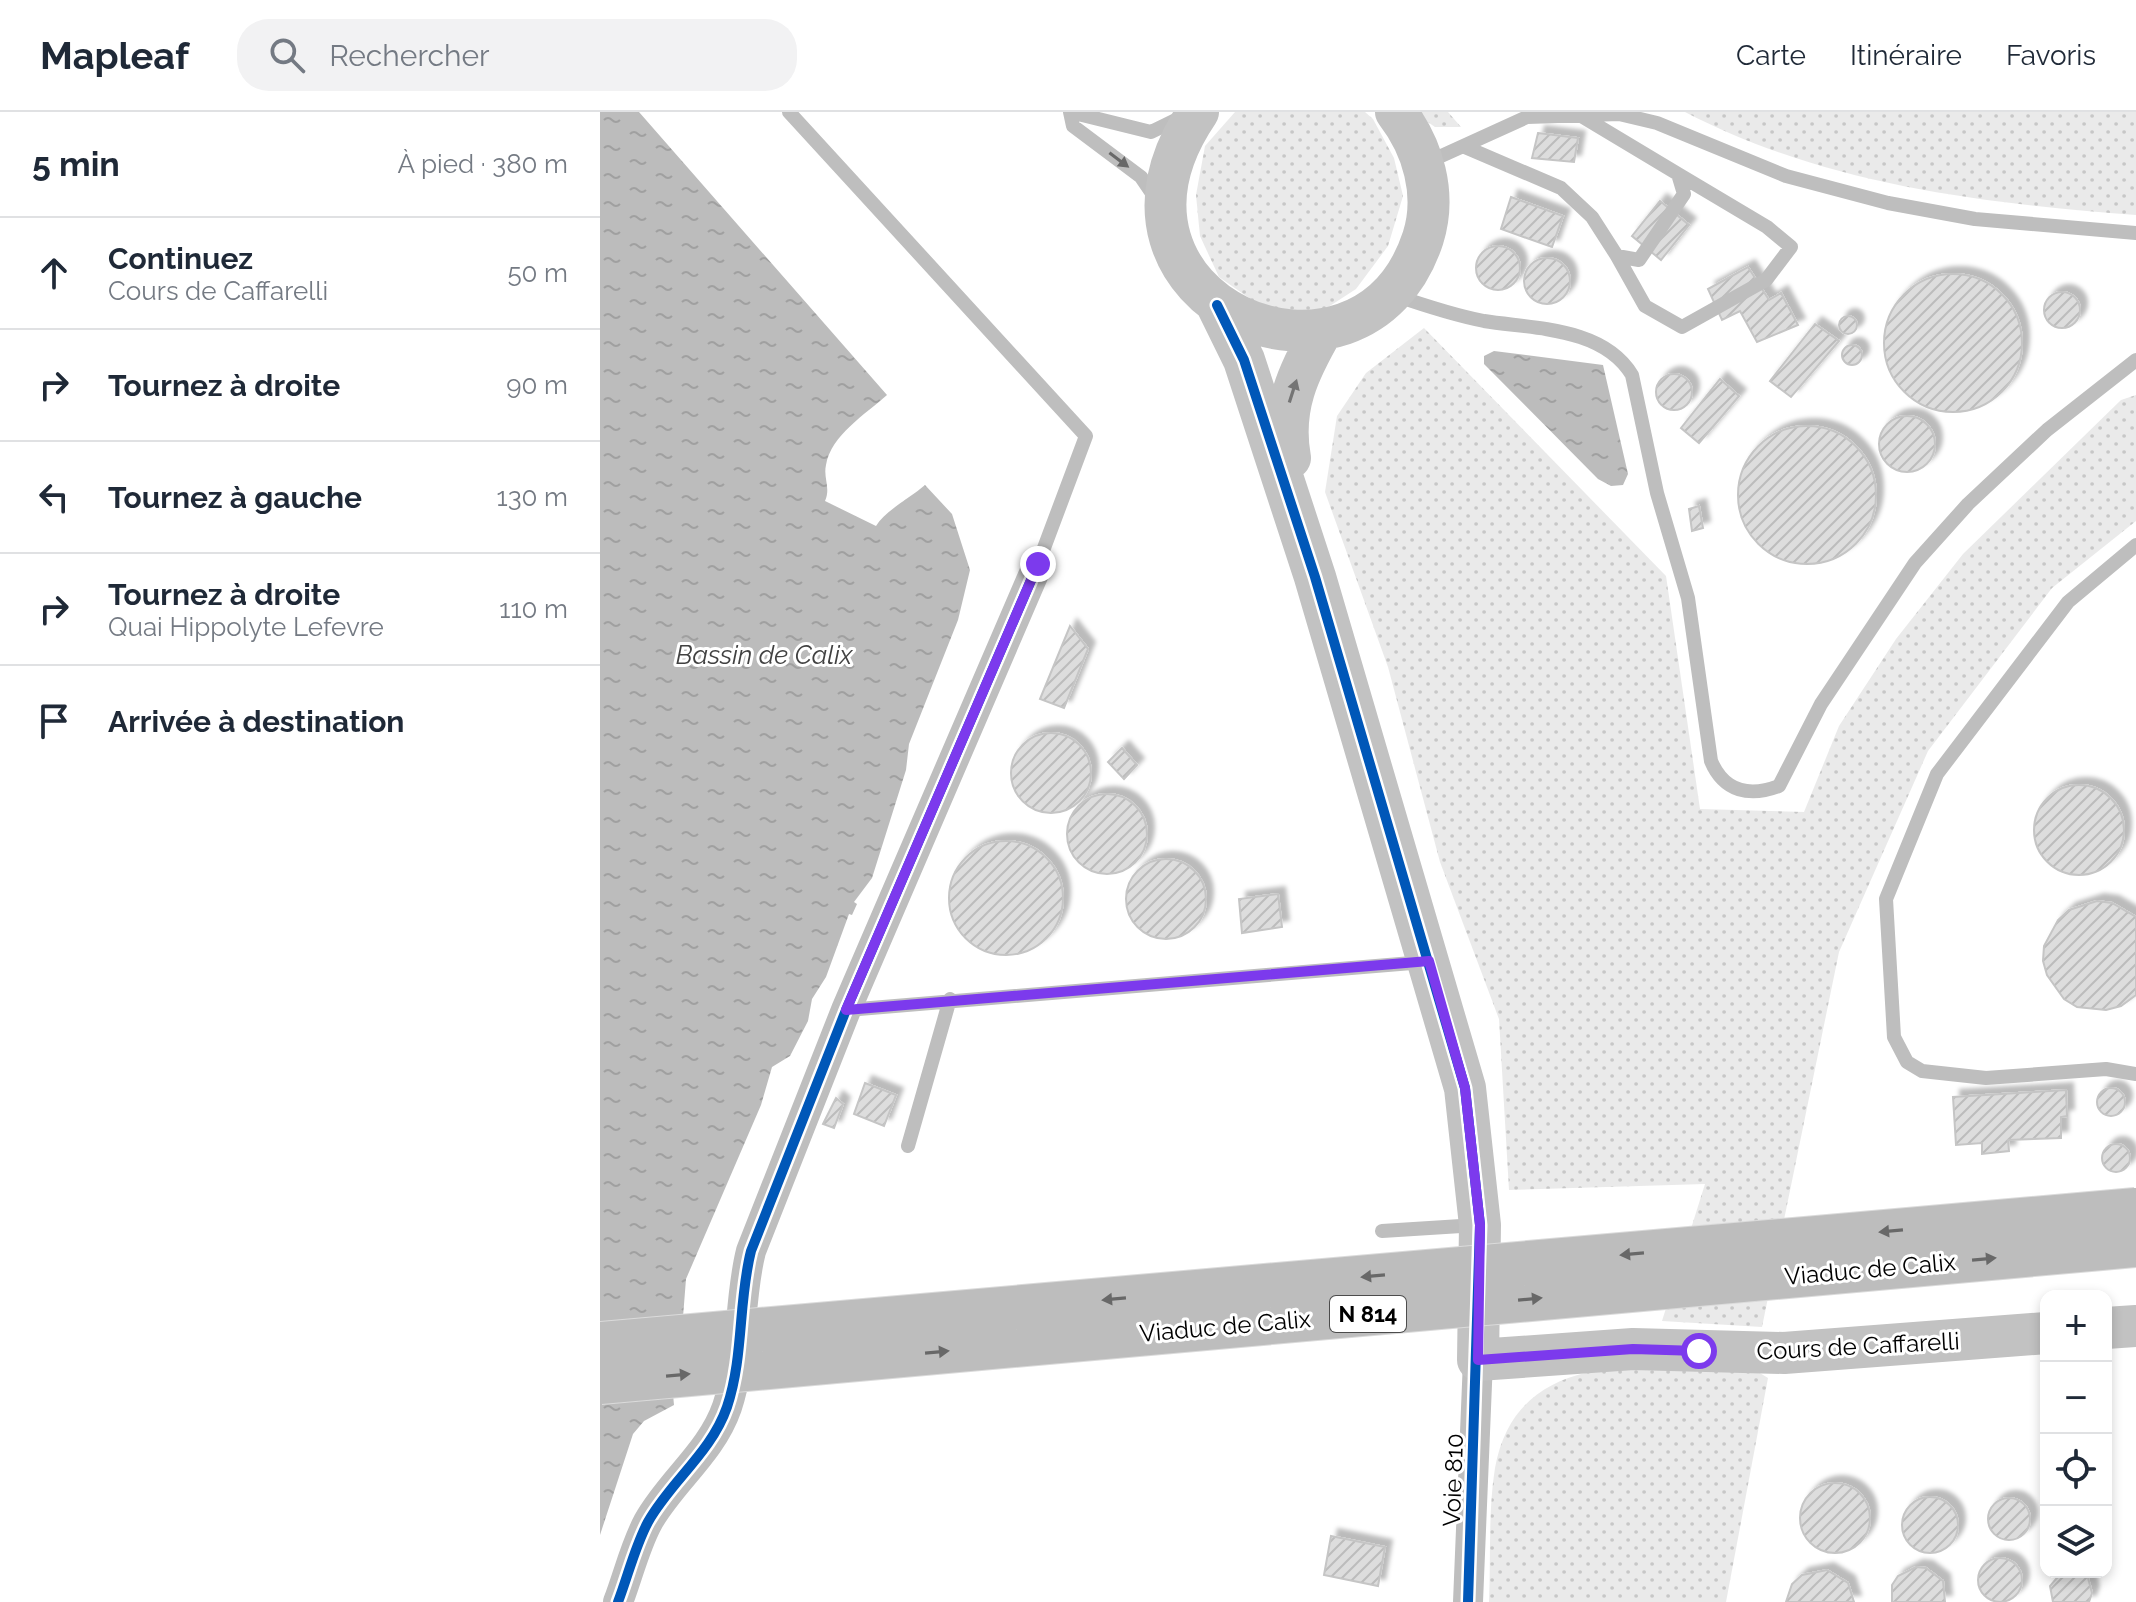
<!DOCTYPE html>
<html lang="fr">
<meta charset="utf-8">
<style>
:root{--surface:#fff;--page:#f2f2f3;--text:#1f2937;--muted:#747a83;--line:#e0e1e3}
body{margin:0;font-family:Raleway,sans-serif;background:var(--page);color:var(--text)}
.controls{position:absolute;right:24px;bottom:24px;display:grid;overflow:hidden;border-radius:16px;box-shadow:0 4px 12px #0003}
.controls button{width:72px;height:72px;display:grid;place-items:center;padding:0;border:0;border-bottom:2px solid var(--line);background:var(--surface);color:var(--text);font:40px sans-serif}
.stop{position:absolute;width:24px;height:24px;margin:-18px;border:6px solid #7c3aed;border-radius:50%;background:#fff}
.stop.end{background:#7c3aed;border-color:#fff;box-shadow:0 2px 8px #0008}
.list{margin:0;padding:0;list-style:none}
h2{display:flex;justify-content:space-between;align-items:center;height:104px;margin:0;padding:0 32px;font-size:34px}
h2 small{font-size:26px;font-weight:400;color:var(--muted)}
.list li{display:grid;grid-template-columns:52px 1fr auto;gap:24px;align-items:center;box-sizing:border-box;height:112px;padding:0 32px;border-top:2px solid var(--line)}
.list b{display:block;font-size:30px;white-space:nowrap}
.list p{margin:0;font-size:26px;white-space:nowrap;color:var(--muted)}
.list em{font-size:26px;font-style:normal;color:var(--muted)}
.icon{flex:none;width:44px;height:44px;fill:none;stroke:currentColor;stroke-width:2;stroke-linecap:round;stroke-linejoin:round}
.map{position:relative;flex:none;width:1536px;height:1490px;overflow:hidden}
header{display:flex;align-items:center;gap:48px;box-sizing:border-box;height:112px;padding:0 40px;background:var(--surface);border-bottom:2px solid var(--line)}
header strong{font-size:38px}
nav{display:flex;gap:44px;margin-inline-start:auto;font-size:28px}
.search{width:560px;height:72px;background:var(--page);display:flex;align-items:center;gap:20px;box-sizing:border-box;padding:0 28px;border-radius:32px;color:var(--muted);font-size:30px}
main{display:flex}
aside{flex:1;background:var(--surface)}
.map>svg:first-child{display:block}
.grass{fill:url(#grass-dots)}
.water{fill:url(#water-ripples)}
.building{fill:url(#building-hatch);stroke:#c5c5c5;stroke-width:2;filter:url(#shadow)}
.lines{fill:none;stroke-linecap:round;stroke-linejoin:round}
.lane{stroke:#bebebe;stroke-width:14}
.street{stroke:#bebebe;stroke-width:30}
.secondary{stroke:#c2c2c2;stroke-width:42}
.highway-bridge-casing{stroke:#dbdbdb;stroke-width:46;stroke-linecap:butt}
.highway-bridge{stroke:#bdbdbd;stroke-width:44}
.cycleway-casing{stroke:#fff;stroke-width:15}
.cycleway{stroke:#0057b8;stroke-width:10}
.oneway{fill:#686868}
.oneway2{fill:#747474}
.route{stroke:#7c3aed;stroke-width:10}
.labels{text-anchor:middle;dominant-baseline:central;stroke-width:6;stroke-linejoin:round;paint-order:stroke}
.shield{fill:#fff;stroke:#4c4c4c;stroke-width:2}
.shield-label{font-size:22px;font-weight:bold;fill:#000}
.street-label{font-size:24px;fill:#000;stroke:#fff}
.water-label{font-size:26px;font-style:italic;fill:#414141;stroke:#fff}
</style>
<header>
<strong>Mapleaf</strong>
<div class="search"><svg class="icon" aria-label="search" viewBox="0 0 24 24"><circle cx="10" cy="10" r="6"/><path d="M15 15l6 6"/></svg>Rechercher</div>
<nav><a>Carte</a><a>Itinéraire</a><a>Favoris</a></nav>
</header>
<main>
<aside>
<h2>5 min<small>À pied · 380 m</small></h2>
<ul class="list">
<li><svg class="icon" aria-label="ahead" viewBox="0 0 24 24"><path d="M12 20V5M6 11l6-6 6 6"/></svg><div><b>Continuez</b><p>Cours de Caffarelli</p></div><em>50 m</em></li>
<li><svg class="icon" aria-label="right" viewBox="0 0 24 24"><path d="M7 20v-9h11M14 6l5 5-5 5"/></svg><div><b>Tournez à droite</b></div><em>90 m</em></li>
<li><svg class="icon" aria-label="left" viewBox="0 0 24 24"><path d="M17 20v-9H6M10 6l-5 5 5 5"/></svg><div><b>Tournez à gauche</b></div><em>130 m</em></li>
<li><svg class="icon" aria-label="right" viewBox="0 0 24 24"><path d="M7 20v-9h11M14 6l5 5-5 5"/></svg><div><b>Tournez à droite</b><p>Quai Hippolyte Lefevre</p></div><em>110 m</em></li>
<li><svg class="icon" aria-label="arrive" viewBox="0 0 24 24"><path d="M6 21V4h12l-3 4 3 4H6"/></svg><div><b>Arrivée à destination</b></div></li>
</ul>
</aside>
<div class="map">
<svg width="1536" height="1490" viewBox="0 0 1536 1490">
<defs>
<pattern id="grass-dots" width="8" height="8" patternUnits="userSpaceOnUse" patternTransform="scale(2)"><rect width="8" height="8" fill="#eaeaea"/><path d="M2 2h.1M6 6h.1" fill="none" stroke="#c7c7c7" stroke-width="1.8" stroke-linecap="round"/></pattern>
<pattern id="water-ripples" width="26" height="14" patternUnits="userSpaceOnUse" patternTransform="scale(2)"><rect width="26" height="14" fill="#bcbcbc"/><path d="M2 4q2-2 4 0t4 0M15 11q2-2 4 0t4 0" fill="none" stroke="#a0a0a0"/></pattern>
<pattern id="building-hatch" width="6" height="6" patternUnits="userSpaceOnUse" patternTransform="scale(2)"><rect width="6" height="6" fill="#ddd"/><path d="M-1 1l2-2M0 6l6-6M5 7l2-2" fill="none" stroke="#bcbcbc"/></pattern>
<filter id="shadow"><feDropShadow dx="7" dy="-7" stdDeviation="2" flood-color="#0004"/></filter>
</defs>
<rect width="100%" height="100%" fill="#fff"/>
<!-- grass -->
<path class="grass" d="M635,0H765L773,7L794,46L803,84L788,134L756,177L719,201L675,204L619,165L600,124L596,83L605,34Z
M813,0H848L861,15H835Z
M1085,0H1536V103C1380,91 1226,73 1085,0Z
M824,216L1066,464L1100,697L1204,700L1239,614L1296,527L1363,442L1521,288L1536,283V409L1452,476L1328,639L1239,840L1162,1215L1062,1209L1105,1072L909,1078L899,907L840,750L788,555L725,380L737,304L766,261Z
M1150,1255L1168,1266L1126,1490H889C891,1446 888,1399 895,1356C918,1230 1055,1256 1150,1255Z"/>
<!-- water -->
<path class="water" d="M0,0H39L287,283C266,302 231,323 226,353C223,366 231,376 225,389L276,414C285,399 310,386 325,373L352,402L370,458L358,508L309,632L306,658L272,766L254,790L257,792L252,803L249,802L226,865L212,887L208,909L190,944L172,955L161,993L86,1167L83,1205L66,1207L74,1293L44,1309L33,1322L0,1423Z
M894,239L1003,253L1028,362L1023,373L1011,374L998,367L884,252V244Z"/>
<!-- building -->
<path class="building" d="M938,21L978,26L974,50L932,46Z
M911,85L963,104L952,135L901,117Z
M1060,89L1089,113L1061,148L1032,124Z
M876 156a22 22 0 1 1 44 0a22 22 0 1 1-44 0Z
M924 169a23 23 0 1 1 46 0a23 23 0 1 1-46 0Z
M1148,155L1169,188L1181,181L1198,213L1157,230L1140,199L1122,208L1108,177Z
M1284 231a69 69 0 1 1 138 0a69 69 0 1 1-138 0Z
M1444 198a18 18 0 1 1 36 0a18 18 0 1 1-36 0Z
M1239 213a9 9 0 1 1 18 0a9 9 0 1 1-18 0Z
M1215,212L1239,229L1191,285L1170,269Z
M1242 243a10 10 0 1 1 20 0a10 10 0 1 1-20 0Z
M1056 280a18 18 0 1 1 36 0a18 18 0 1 1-36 0Z
M1120,267L1139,284L1099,331L1081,316Z
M1279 332a28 28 0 1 1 56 0a28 28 0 1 1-56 0Z
M1138 383a69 69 0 1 1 138 0a69 69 0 1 1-138 0Z
M1099,394L1103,416L1092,419L1089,397Z
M470,514L488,537L464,596L440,587Z
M411 661a40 40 0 1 1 80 0a40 40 0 1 1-80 0Z
M522,636L537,653L524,667L508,650Z
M1434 718a45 45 0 1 1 90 0a45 45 0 1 1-90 0Z
M467 722a40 40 0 1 1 80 0a40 40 0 1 1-80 0Z
M349 786a57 57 0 1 1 114 0a57 57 0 1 1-114 0Z
M526 787a40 40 0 1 1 80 0a40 40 0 1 1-80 0Z
M678,782L682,815L642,821L639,787Z
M1497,789L1512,791L1536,805V883L1521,894L1506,898L1477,895L1464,887L1447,863L1443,849L1444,834L1458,808L1469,798Z
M265,971L296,983L284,1014L254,1002Z
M1497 990a14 14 0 1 1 28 0a14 14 0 1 1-28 0Z
M1466,978L1467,1004L1461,1005V1026L1408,1028L1409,1039L1382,1042V1031L1356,1033L1353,985Z
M236,986L243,992L234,1016L223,1012Z
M1502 1046a14 14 0 1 1 28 0a14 14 0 1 1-28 0Z
M1200 1406a35 35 0 1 1 70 0a35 35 0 1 1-70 0Z
M1302 1413a28 28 0 1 1 56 0a28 28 0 1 1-56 0Z
M1388 1407a21 21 0 1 1 42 0a21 21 0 1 1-42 0Z
M731,1424L785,1435L778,1474L724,1463Z
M1378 1468a22 22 0 1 1 44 0a22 22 0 1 1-44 0Z
M1316,1455L1326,1456L1343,1469L1345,1490H1292V1473L1298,1464Z
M1227,1458L1248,1471L1254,1490H1186L1192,1472L1202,1463Z
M1462,1460H1481L1488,1466L1492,1481L1489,1490H1453L1450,1474Z"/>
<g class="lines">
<!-- lane -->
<path class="lane" d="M189,0L486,324L438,452
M470,0L473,14L541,65L558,90
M470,0L551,20L586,3
M865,35L961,76L992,105L1017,144L1039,148L1084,82L1078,62L978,2
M828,50L927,5L1019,2L1057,11L1186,64L1288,91L1375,107L1536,121
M1017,144L1045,194L1082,215L1166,168L1191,135L1167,115L1078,62
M794,183C823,193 853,203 884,209C934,217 1003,215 1032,263L1057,381L1088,486L1111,649C1124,680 1150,685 1179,674L1221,592L1315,451L1368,392L1447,318L1536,248
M1536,433L1468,490L1337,662L1286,787L1294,925L1307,950L1322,959L1386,966L1506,957L1536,962
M247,898L824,850
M308,1034L350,887
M782,1119L877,1113"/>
<!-- street -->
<path class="street" d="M18,1490C28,1464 35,1434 48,1410C71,1369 111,1341 127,1295C144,1244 138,1190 151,1139L246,898L438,452
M868,1490L878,1248"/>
<!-- secondary -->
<path class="secondary" d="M598,0C469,190 762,313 823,126C837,82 823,35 796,0
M617,193L644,248L715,465L865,976L880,1113L878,1248L1033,1237L1184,1241L1446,1221
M690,346C681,296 698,260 723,217
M1506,1216L1536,1214"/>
<defs>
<path id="highway-bridge" d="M0,1232L1536,1098
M0,1270L1536,1133"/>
</defs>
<!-- highway-bridge casing -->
<use href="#highway-bridge" class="highway-bridge-casing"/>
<!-- highway-bridge -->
<use href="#highway-bridge" class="highway-bridge"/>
<defs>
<path id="cycleway" d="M617,193L644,248L715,465L865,976L880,1113L868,1490
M18,1490C28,1464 35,1434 48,1410C71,1369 111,1341 127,1295C144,1244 138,1190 151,1139L246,898L438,452"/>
</defs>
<!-- cycleway casing -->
<use href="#cycleway" class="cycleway-casing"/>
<!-- cycleway -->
<use href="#cycleway" class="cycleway"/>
</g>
<!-- one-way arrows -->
<defs><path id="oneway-solid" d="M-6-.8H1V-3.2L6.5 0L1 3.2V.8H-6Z" transform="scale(2)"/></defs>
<g class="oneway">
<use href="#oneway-solid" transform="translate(519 48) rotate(37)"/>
<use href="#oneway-solid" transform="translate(1291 1119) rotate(175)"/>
<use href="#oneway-solid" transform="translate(1032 1142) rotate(175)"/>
<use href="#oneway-solid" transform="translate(1384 1147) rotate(-5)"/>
<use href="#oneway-solid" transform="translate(773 1164) rotate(175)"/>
<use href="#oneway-solid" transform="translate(514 1187) rotate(175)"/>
<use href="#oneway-solid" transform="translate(930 1187) rotate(-5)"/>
<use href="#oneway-solid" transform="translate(337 1240) rotate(-5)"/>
<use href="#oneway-solid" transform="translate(78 1263) rotate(-5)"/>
</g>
<use class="oneway2" href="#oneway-solid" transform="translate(693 279) rotate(-72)"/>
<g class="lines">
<!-- route -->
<path class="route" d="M438,452L246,898L829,849L865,976L880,1113L878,1248L1033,1237L1099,1239"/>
</g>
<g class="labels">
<!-- shield labels -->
<rect class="shield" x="730" y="1184" width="76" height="36" rx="6"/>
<g class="shield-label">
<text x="768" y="1202">N 814</text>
</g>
<!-- street labels -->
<g class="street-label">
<text transform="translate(1270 1157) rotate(-5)">Viaduc de Calix</text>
<text transform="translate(625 1214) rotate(-5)">Viaduc de Calix</text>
<text transform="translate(1258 1234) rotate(-3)">Cours de Caffarelli</text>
<text transform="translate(853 1368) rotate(-88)">Voie 810</text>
</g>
<!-- water labels -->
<g class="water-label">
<text x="164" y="543">Bassin de Calix</text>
</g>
</g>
</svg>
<div class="controls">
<button>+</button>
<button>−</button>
<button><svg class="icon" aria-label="locate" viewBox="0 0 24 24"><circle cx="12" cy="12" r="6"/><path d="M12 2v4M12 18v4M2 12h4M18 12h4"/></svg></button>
<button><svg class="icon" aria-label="layers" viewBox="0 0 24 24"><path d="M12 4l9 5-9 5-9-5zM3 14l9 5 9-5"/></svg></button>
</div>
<div class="stop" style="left:1099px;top:1239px"></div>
<div class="stop end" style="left:438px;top:452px"></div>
</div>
</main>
